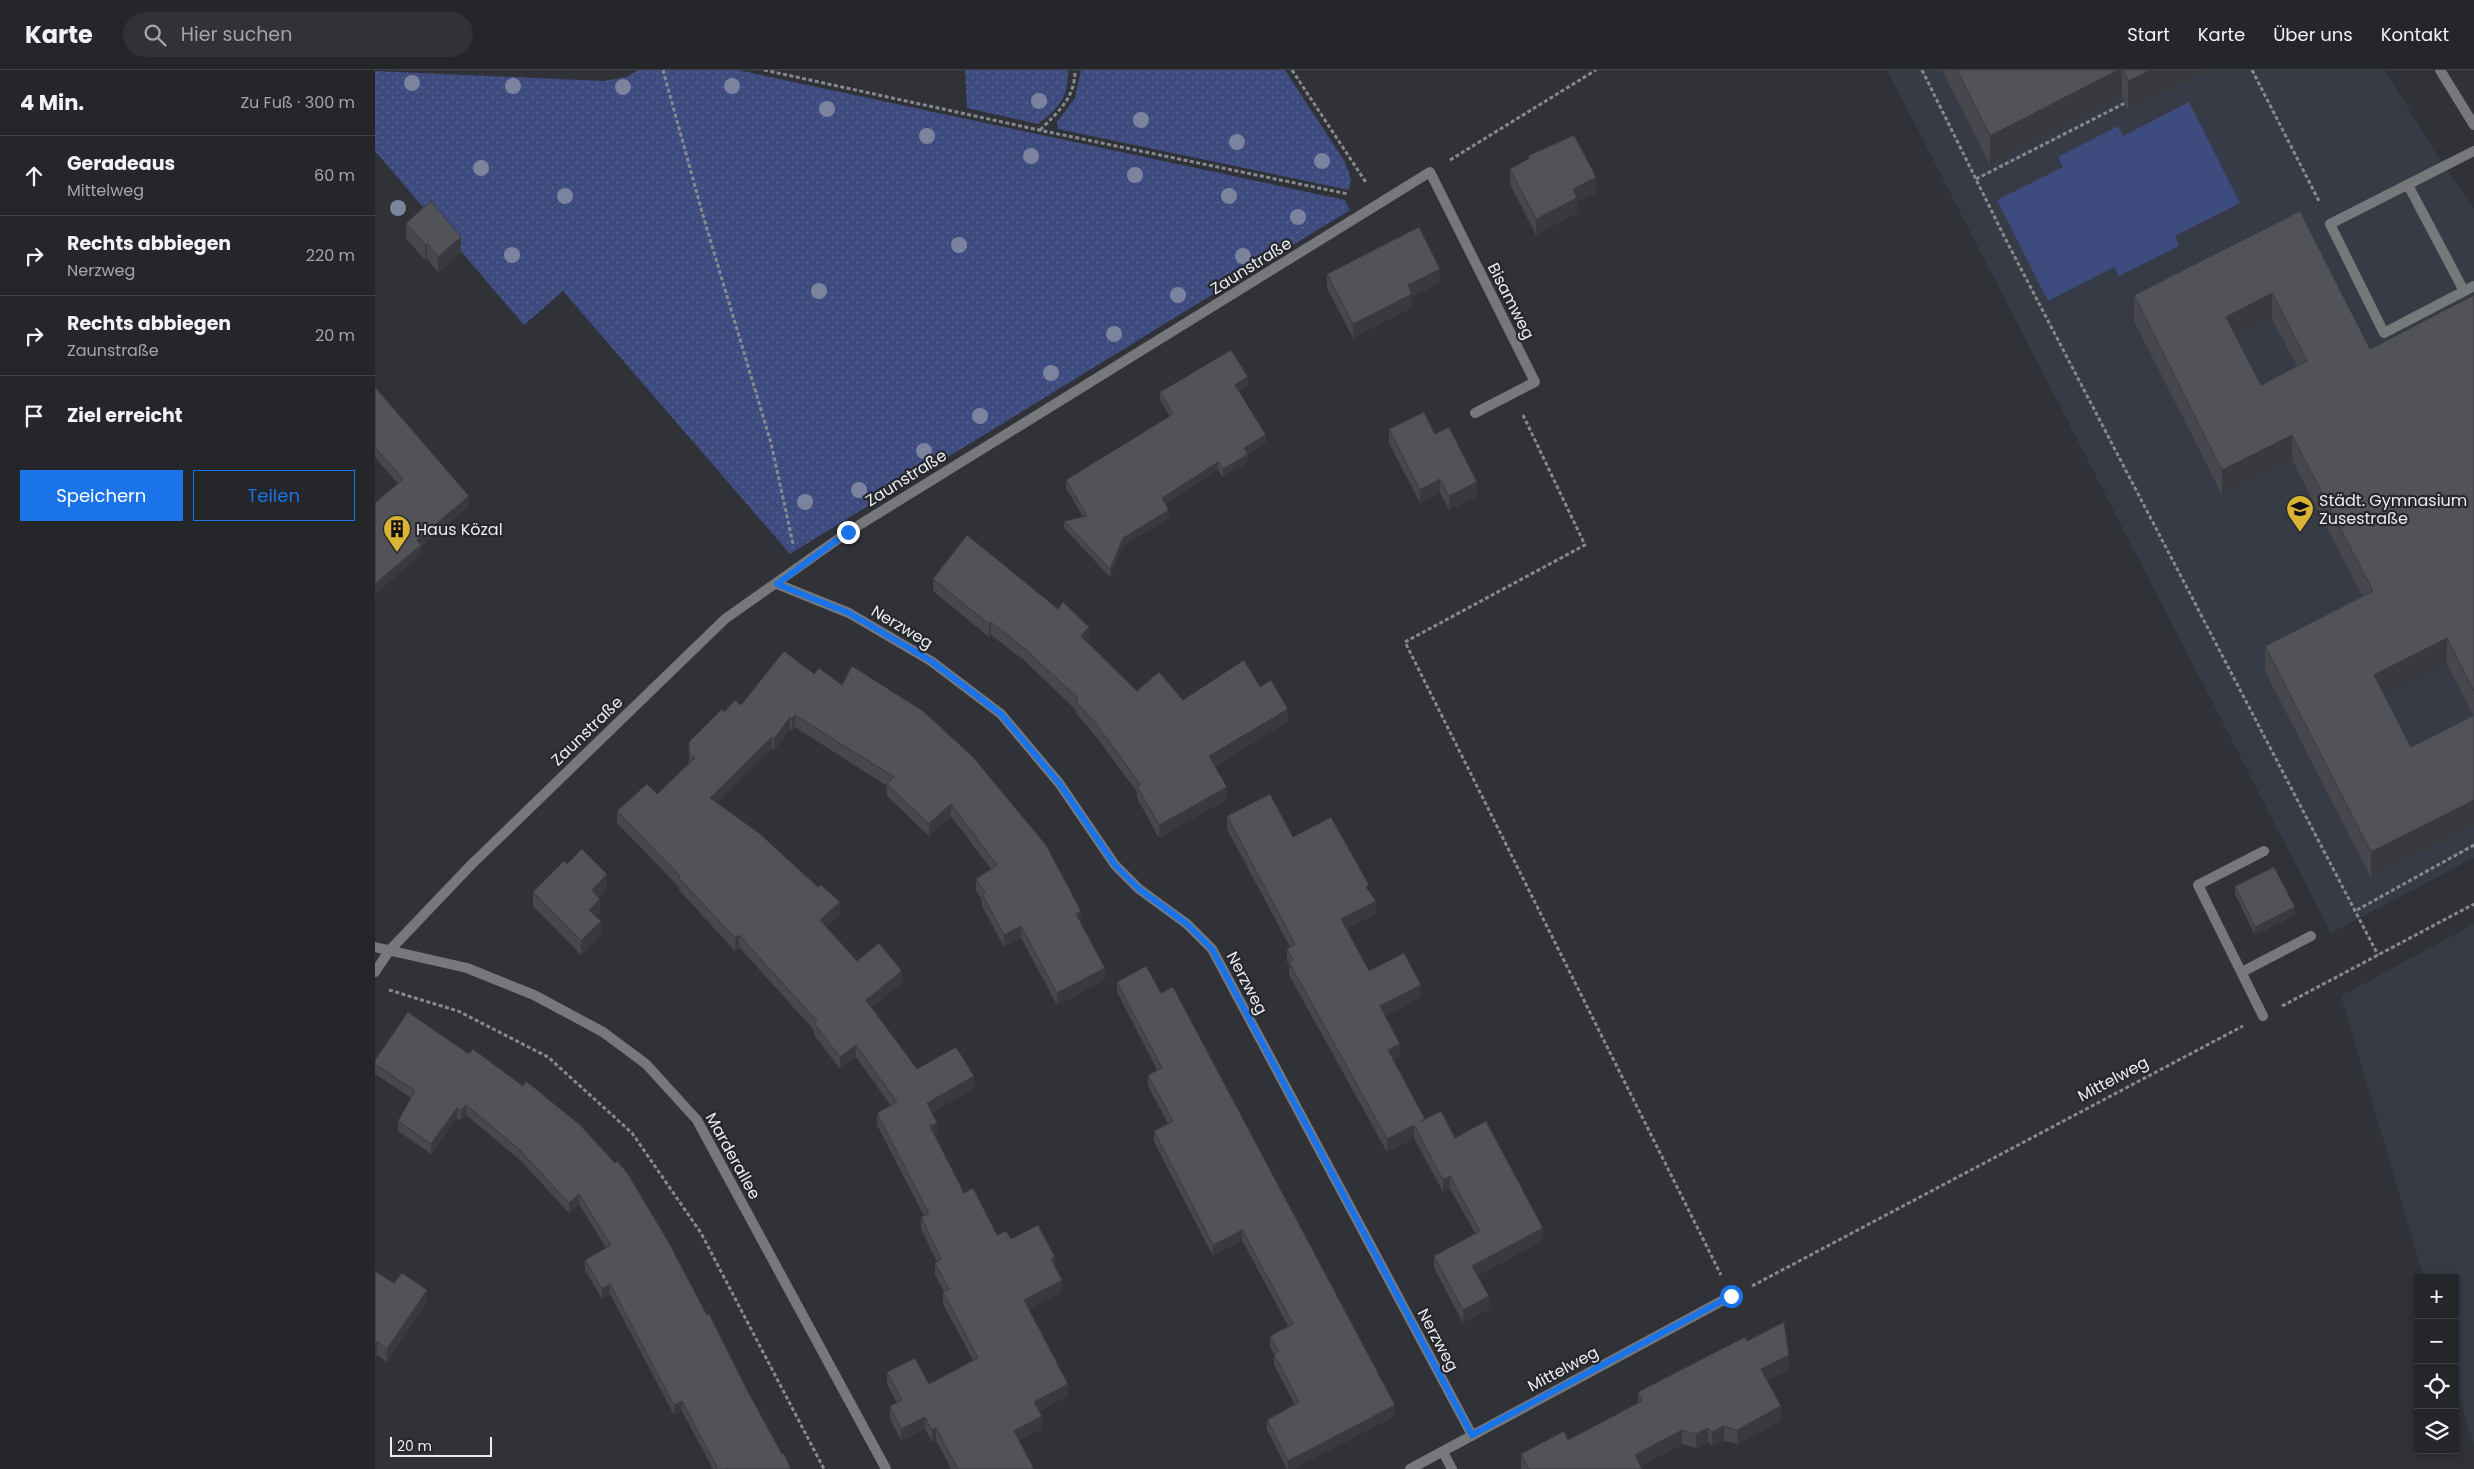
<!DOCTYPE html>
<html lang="de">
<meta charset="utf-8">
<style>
:root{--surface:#242629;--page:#303235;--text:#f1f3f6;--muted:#a3a5a8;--line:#414346;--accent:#1a73e8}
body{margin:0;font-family:Poppins,sans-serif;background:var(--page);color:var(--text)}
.controls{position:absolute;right:15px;bottom:15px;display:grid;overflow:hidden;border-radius:0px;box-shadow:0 2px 8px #0003}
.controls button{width:45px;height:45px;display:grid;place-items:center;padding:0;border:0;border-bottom:1px solid var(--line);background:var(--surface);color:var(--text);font:25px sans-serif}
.scale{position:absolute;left:15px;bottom:12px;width:102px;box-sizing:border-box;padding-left:5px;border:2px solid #ebecf0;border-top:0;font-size:14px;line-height:18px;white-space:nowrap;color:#ebecf0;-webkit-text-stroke:4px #26282d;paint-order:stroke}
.stop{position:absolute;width:15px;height:15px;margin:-11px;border:4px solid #1a73e8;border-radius:50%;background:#fff}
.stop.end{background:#1a73e8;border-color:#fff;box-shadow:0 1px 5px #0008}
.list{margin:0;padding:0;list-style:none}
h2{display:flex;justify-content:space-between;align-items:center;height:65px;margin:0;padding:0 20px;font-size:21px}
h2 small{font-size:16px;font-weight:400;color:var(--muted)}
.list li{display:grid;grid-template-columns:32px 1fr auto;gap:15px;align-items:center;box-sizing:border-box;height:80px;padding:0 20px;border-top:1px solid var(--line)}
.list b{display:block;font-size:19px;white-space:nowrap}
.list p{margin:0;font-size:16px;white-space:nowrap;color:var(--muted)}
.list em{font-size:16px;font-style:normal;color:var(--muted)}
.actions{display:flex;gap:10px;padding:15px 20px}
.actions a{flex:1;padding:11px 0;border:1px solid var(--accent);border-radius:0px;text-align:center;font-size:18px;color:var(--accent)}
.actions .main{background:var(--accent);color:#fff}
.icon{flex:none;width:28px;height:28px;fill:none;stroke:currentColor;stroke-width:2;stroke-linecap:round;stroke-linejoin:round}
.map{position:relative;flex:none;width:2099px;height:1399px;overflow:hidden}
header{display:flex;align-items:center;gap:30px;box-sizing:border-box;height:70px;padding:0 25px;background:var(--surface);border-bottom:1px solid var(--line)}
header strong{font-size:24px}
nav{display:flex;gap:28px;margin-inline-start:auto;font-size:18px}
.search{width:350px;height:45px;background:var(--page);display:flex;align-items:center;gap:12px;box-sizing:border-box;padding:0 18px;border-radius:28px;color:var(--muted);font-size:19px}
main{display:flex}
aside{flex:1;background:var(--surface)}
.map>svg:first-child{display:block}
.built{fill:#373b45}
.green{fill:url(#green-dots)}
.pitch{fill:#3d4b7f}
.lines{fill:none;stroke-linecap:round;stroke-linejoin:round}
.path{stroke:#88898e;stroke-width:3;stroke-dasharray:4 2.5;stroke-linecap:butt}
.lane{stroke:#77787b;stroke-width:10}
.street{stroke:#77787b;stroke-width:10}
.tree{fill:#7b839e}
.wall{fill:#47474d;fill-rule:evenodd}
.shaded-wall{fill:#393a3e}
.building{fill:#525359;stroke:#393a3e;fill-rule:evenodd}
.route{stroke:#1a73e8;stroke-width:6}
.labels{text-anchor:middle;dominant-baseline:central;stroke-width:4.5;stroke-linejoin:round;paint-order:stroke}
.street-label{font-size:16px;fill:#ebecf0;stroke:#26282d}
.poi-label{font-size:16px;fill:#ebecf0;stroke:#26282d;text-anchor:start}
</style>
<header>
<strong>Karte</strong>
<div class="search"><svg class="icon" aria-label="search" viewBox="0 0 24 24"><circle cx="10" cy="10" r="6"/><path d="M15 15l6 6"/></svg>Hier suchen</div>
<nav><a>Start</a><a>Karte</a><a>Über uns</a><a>Kontakt</a></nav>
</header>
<main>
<aside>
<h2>4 Min.<small>Zu Fuß · 300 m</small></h2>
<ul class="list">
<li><svg class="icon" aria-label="ahead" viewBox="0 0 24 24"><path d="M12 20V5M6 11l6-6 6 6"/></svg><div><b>Geradeaus</b><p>Mittelweg</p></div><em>60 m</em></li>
<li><svg class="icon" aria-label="right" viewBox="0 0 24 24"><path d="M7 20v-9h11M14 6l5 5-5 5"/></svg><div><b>Rechts abbiegen</b><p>Nerzweg</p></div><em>220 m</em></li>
<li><svg class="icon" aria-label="right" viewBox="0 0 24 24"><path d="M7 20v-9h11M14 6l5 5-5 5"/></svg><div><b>Rechts abbiegen</b><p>Zaunstraße</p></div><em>20 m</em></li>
<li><svg class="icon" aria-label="arrive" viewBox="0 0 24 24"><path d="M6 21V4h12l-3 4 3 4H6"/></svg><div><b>Ziel erreicht</b></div></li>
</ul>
<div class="actions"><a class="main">Speichern</a><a>Teilen</a></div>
</aside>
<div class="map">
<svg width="2099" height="1399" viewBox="0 0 2099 1399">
<defs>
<pattern id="green-dots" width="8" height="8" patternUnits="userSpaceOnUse" patternTransform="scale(1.25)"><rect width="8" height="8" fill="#3d4b7f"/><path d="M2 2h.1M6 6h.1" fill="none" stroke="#596591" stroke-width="1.8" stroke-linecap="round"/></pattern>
</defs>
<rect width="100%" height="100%" fill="#303237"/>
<!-- built -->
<path class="built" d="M1512,0H2010L2057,77L2099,139V788L1956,863Z
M2099,854V1376L2080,1312V1208H2049L1966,926Z"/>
<!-- green -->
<path class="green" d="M264,0H363L970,130L975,140L415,484L188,221L149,255L0,81V1L229,11L251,7Z
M590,0H693C693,28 685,37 663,54L592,38Z
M706,0H910L970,92L976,109L974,120L683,59L682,52L700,28Z"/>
<!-- pitch -->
<path class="pitch" d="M1814,32L1865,133L1800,166L1804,176L1744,206L1739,197L1673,231L1622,130L1688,97L1683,87L1743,56L1748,66Z"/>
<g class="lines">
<!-- path -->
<path class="path" d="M288,0L329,149L396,373L418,474
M389,0L664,60L973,124
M917,0L992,114
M1547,0L1631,170L2003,885
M1877,0L1945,133
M665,60C684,41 700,28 700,0
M1075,90L1221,0
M1601,109L1752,32
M1148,345L1210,475L1030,572L1346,1205
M1982,840L2099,775
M14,920L83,941L173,987L257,1063L326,1163L449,1399
M1907,936L2099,834
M1377,1216L1868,956"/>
<!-- lane -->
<path class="lane" d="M2099,81L1955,154L2009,263L2099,216
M2033,115L2089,221
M1867,902L1936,866
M1888,946L1823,815L1889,781"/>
<!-- street -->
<path class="street" d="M2065,0L2099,55
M402,514L474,543L556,591L626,644L684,713L740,795L764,819L812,854L837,879L1097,1365
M0,877L92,898L159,925L228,962L271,994L322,1050L511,1399
M0,902L14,881L96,795L350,549L473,462L1055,102L1160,312L1100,343
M1068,1382L1077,1399
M1035,1399L1356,1226"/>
</g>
<!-- trees -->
<g class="tree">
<circle cx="37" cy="13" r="8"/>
<circle cx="138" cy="16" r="8"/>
<circle cx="357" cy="16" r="8"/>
<circle cx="248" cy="17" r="8"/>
<circle cx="664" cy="31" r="8"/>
<circle cx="452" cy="39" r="8"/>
<circle cx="766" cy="50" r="8"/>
<circle cx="552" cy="66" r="8"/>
<circle cx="862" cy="72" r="8"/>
<circle cx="656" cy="86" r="8"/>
<circle cx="947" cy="91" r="8"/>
<circle cx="106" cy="98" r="8"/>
<circle cx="760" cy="105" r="8"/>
<circle cx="190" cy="126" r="8"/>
<circle cx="854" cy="126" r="8"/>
<circle cx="23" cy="138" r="8"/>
<circle cx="923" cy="147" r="8"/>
<circle cx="584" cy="175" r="8"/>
<circle cx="137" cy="185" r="8"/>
<circle cx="868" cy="186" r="8"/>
<circle cx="444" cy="221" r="8"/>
<circle cx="803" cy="225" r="8"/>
<circle cx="739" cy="264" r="8"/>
<circle cx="676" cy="303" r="8"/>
<circle cx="605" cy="346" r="8"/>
<circle cx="549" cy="381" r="8"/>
<circle cx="484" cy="420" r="8"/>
<circle cx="430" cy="432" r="8"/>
</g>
<!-- wall -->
<path class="wall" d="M1567,0H1834L1753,41L1747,27L1615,95Z
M1153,86L1221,123L1202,132V143L1161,165L1135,114V99L1153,89Z
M1925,141L1995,279L2099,225V755L1996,808L1890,601V576L1987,526L1917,390L1847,425L1759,251V225ZM1897,249L1922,296L1886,315L1861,267ZM2072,594L2098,645L2036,677L2010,625Z
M31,153L86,183L63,202L52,189L50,190L31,168Z
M952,204L1065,213L1037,227V237L978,268L952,218Z
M873,315L864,321L891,373L873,384V392L848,407L843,400L790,433L794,448L748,476L735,507L689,458V451L708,447L691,418V410L795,347L785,330V322Z
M0,317L94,436L46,477V485L23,414L0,387Z
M1014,359L1060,364L1102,426L1074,440L1065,422L1045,433L1014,373Z
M558,509L714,570L712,572L762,621L808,630L885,617L913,651L840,696L852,729L784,768L762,728V722L722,668L701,643V640L650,591L616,565L614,567L558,521Z
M409,581L706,853L730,910L682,935L646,868L629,877L607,836V829L601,821V809L616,799L576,746L554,766L512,726V716L420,657L417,661L415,659L399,681L397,679L342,733L465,844L451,857L482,891L527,913L496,938L542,999L599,1018L556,1043L562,1065L560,1066L589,1123L622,1165L636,1169L680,1197L687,1222L654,1239L693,1326L664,1341L667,1358L644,1370L659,1399H576L561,1370L557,1372L550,1359L526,1371L515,1348V1336L522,1333L512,1314V1302L554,1314L598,1290L568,1234V1222H569L560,1205V1193L562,1192L546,1159V1147L549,1146L502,1055V1043L516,1036L481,987L465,999L439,965V960L364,877L360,881L304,820V817L242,753V741L282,724L314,693V672L349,642L366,635Z
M852,746L918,767L994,821L1001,843L972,859L994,901L1046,927L1010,946L1025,986L1018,990L1050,1049L1080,1068L1168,1170L1103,1205L1114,1239L1088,1253L1059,1198V1186L1100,1163L1075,1119L1068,1122L1039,1068L1012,1082L914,905V895L912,891V879L915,877L852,759Z
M192,794L232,818L223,827L225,843L221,847L226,865L206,885L158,836V822Z
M1860,816L1920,845L1880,865L1860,824Z
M742,912L786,923L1020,1346L918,1399H912L892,1360V1350L920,1335L899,1295V1284L895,1277V1266L913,1256L867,1170L838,1186L779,1072V1061L793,1054L773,1016V1005L782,1000L742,922Z
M33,942L332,1245L407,1384L416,1399H338L307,1341L299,1345L235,1224L227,1229L210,1200V1190L231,1178L204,1134L194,1143L145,1090L91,1045L86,1051L82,1048L56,1084L23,1061V1051L36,1028L0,1004V990Z
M0,1201L19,1213L52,1232L12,1292L2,1285Z
M1372,1271L1414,1299L1392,1310L1406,1351L1362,1374L1349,1371L1337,1376L1333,1372L1321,1378L1307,1374L1265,1396L1267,1399H1146V1384L1193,1370L1263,1333V1322Z"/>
<!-- shaded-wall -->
<path class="shaded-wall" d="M1743,0H1747V27L1615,95V66Z
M1776,0H1834L1753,41V11Z
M1221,107V123L1202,132V143L1161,165V149L1198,119Z
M86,167V183L63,202V187Z
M52,173V189L50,190V175Z
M1065,199V213L1037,227V237L978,268V254L1033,215Z
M1897,223V249L1851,272V247Z
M873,307V315L860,323V315Z
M891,365V373L869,386V378Z
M1917,365V390L1847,425V400Z
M873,384V392L848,407V399Z
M843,392V400L787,436V428Z
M1065,409V422L1045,433V420Z
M1102,412V426L1074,440V426Z
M94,426V436L46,477V485L0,525V514L42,470Z
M794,440V448L748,476L735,507V499L748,468Z
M616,552V565L614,567V554Z
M714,557V570L706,579V566Z
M2072,568V594L1999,631V605Z
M913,639V651L834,699V686Z
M420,645V657L417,661V649Z
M415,647V659L399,681V669Z
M397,667V679L335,740V728Z
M852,717V729L784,768V755Z
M2099,730V755L1996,808V782Z
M576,734V746L554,766V754Z
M232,804V818L217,834V820Z
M225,829V843L214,854V840Z
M1001,831V843L966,862V849Z
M465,832V844L445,862V850Z
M1920,837V845L1880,865V857Z
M706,841V853L701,856V844Z
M226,851V865L206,885V871Z
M646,856V868L629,877V865Z
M364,865V877L360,881V868Z
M730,898V910L682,935V923Z
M527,901V913L491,942V930Z
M1046,915V927L1005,949V936Z
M1025,974V986L1013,993V980Z
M481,975V987L465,999V987Z
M599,1006V1018L552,1046V1033Z
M91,1035V1045L86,1051V1041Z
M82,1038V1048L56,1084V1074Z
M562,1053V1065L555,1068V1056Z
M1039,1055V1068L1012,1082V1069Z
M1075,1106V1119L1068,1122V1110Z
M204,1124V1134L194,1143V1133Z
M1168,1158V1170L1097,1208V1196Z
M867,1160V1170L838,1186V1175Z
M680,1187V1199L676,1189Z
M687,1210V1222L649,1242V1230Z
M235,1214V1224L227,1229V1219Z
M52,1220V1232L12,1292V1279Z
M1114,1226V1239L1088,1253V1240Z
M2,1272V1285L0,1288V1275Z
M1414,1285V1299L1386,1313V1299Z
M693,1314V1326L659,1344V1332Z
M307,1331V1341L299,1345V1335Z
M1020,1335V1346L918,1399H913V1391Z
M1406,1336V1351L1362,1374V1360Z
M667,1346V1358L639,1373V1361Z
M550,1347V1359L526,1371V1359Z
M1349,1356V1371L1337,1376V1362Z
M561,1358V1370L557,1372V1360Z
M1333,1358V1372L1321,1378V1364Z
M1307,1360V1374L1260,1399V1385Z"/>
<!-- building -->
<path class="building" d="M1582,0H1743L1615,66Z
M1748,0H1776L1753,11Z
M1199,65L1221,107L1198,119L1202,128L1161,149L1135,99L1155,88L1153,86Z
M56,131L86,167L63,187L52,173L50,175L31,153Z
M1925,141L1995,279L2099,225V621L2072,568L1999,605L2036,677L2099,645V730L1996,782L1890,576L1998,521L1917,365L1847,400L1759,225ZM1897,223L1932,291L1886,315L1851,247Z
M1044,157L1065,199L1033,215L1037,224L978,254L952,204Z
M856,280L873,307L860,315L891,365L869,378L873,384L848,399L843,392L787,428L794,440L748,468L735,499L689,451L712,446L691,410L798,344L785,322Z
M0,317L94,426L42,470L46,475L0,514V433L28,409L0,377Z
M1049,342L1060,364L1074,357L1102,412L1074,426L1065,409L1045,420L1014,359Z
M592,465L683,539L688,532L714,557L706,566L762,621L784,602L808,630L869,590L885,617L896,610L913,639L834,686L852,717L784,755L762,716L765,714L722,655L701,631L703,628L650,579L616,552L614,554L558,509Z
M409,581L439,604L444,598L467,615L477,596L548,641L598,687L671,775L706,841L701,844L730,898L682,923L646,856L629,865L607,824L610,822L601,809L622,795L576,734L554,754L512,714L519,707L420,645L417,649L415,647L399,669L397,667L335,728L384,763L443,817L446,815L465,832L445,850L482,891L504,873L527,901L491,930L542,999L581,977L599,1006L552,1033L562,1053L555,1056L589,1123L598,1118L622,1165L631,1161L636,1169L663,1155L680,1187L676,1189L687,1210L649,1230L693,1314L659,1332L667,1346L639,1361L659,1399H583L561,1358L557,1360L550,1347L526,1359L515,1336L527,1330L512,1302L540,1288L554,1314L603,1288L568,1222L574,1219L560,1193L566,1189L546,1147L554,1144L502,1043L522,1032L481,975L465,987L439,953L442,951L364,865L360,868L304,808L305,806L242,741L272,714L282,724L320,688L314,683V672L347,639L349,642L360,630L366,635Z
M895,724L918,767L956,747L994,815L991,817L1001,831L966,849L994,901L1029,883L1046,915L1005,936L1025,974L1013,980L1050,1049L1046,1051L1066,1041L1080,1068L1111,1051L1168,1158L1097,1196L1114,1226L1088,1240L1059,1186L1105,1161L1075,1106L1068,1110L1039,1055L1012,1069L914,892L918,890L912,879L920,874L852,746Z
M207,779L232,804L217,820L225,829L214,840L226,851L206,871L158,822L189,791L192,794Z
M1899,797L1920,837L1880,857L1860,816Z
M771,896L786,923L798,917L1020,1335L913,1391L892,1350L924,1332L899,1284L904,1281L895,1266L918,1254L867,1160L838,1175L779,1061L798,1051L773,1005L787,998L742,912Z
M33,942L94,984L98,979L148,1016L151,1011L205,1055L240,1093L242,1091L253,1104L294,1173L332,1245L334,1244L371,1318L407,1384H409L416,1399H353L352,1398L350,1399H343L307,1331L299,1335L235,1214L227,1219L210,1190L236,1175L204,1124L194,1133L145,1080L91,1035L86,1041L82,1038L56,1074L23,1051L40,1021L0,994V990Z
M0,1201L19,1213L27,1203L52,1220L12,1279L2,1272L0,1275Z
M1409,1252L1414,1285L1386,1299L1406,1336L1362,1360L1349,1356L1337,1362L1333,1358L1321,1364L1307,1360L1260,1385L1267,1399H1154L1146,1384L1189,1361L1193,1370L1267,1331L1263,1322L1370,1267L1372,1271Z"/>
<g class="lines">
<!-- route -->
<path class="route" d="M473,462L402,514L474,543L556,591L626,644L684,713L740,795L764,819L812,854L837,879L1097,1365L1356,1226"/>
</g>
<!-- icons -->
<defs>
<symbol id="school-pin" viewBox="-11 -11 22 30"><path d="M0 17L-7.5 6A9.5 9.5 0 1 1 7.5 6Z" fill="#d9b334" stroke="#26282d"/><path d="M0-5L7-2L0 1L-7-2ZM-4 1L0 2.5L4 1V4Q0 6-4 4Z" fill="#111"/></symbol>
<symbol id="building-pin" viewBox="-11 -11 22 30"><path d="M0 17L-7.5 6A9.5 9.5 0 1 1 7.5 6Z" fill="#d9b334" stroke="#26282d"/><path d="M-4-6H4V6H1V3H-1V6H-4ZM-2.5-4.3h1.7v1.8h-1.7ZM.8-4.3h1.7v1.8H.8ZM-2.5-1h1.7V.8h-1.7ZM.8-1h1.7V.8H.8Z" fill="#111"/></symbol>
</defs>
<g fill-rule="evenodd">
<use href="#school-pin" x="1909" y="423" width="32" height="43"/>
<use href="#building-pin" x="6" y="443" width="32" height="43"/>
</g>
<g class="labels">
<!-- street labels -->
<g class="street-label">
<text transform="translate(876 196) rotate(-32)">Zaunstraße</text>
<text transform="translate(1136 231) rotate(63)">Bisamweg</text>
<text transform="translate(531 408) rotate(-32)">Zaunstraße</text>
<text transform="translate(527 557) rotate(31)">Nerzweg</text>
<text transform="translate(212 661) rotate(-44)">Zaunstraße</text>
<text transform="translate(872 913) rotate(62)">Nerzweg</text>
<text transform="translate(1738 1009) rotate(-28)">Mittelweg</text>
<text transform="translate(358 1086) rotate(61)">Marderallee</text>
<text transform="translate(1063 1270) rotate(62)">Nerzweg</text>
<text transform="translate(1188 1299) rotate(-28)">Mittelweg</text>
</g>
<!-- poi labels -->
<g class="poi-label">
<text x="1944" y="430">Städt. Gymnasium<tspan x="1944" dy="18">Zusestraße</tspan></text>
<text x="41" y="459">Haus Közal</text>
</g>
</g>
</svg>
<div class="controls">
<button>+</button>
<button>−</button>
<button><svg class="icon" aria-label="locate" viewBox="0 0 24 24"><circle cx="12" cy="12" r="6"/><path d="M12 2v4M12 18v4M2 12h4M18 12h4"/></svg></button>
<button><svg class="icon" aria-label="layers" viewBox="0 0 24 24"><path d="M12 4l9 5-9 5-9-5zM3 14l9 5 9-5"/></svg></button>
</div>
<div class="scale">20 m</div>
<div class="stop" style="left:1356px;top:1226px"></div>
<div class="stop end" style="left:473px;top:462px"></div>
</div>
</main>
